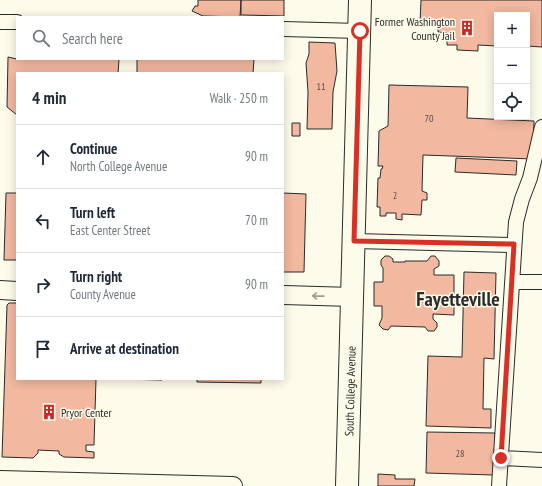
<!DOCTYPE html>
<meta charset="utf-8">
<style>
:root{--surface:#fff;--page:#f6f6f7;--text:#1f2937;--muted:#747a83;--line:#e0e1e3}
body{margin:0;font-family:"PT Sans Narrow",sans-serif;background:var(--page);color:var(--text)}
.controls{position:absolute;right:12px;top:12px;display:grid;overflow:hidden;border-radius:0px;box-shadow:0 2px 10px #0003}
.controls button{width:36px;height:36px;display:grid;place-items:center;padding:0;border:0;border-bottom:1px solid var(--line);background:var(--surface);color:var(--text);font:20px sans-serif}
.stop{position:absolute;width:12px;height:12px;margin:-9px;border:3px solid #d93025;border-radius:50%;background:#fff}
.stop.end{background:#d93025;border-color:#fff;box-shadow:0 1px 4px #0008}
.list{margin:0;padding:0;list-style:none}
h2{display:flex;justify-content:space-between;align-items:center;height:52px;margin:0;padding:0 16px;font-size:17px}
h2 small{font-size:13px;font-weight:400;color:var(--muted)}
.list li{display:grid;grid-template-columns:26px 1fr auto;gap:12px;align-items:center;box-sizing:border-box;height:64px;padding:0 16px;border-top:1px solid var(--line)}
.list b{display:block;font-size:15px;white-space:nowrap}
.list p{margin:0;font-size:13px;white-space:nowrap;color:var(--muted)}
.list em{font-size:13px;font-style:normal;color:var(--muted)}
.icon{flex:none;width:22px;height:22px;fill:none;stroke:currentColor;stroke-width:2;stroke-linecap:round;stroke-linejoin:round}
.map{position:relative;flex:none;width:542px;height:486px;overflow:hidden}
.search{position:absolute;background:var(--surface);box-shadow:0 2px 10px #0003;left:16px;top:16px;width:268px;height:44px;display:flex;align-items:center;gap:10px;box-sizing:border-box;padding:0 14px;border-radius:0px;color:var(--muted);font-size:15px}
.panel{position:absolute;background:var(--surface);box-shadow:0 2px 10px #0003;left:16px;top:72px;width:268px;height:308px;border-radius:0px}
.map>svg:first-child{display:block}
.building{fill:#f2b8a0;stroke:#2b2b2b}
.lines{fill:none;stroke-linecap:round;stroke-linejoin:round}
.minor-casing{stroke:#2b2b2b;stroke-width:16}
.tertiary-casing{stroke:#2b2b2b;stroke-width:20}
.primary-casing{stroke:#2b2b2b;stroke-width:24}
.minor{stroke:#fdfbea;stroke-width:14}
.tertiary{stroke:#fdfbea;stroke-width:18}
.primary{stroke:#fdfbea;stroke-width:22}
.oneway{stroke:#9e9d94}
.route{stroke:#d93025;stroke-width:5}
.labels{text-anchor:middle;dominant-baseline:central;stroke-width:3;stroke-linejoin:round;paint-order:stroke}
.number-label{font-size:10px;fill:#5d4e48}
.poi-label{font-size:12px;fill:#2b2b2b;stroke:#fdfbea;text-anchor:end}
.street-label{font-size:12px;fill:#2b2b2b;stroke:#fdfbea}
.town-label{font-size:20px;font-weight:bold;fill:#2b2b2b;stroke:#fdfbea}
</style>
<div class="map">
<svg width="542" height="486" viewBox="0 0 542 486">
<rect width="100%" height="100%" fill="#fdfbea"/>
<!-- building -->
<path class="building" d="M198,0H241L240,17L203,16L192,11L195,6H198Z
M241,0H284V16L241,15Z
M421,0H542V47L527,46V15H497V46L478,45V51L457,50V45H447V33L438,32V23H420Z
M309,42L335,43L337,71L333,92L332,129H307L308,92L306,63L309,54Z
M8,57L17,59H118L119,60L118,73H17V115L7,107Z
M137,59H254L253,73H137Z
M389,85L468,87L467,118L534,121L533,159L423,155L422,191L427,193V200H422L421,215L402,214V220L396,219V213H386V216H380V207H377L378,178H380L381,169H382L383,166H378L379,131L388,126Z
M292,123H300V136H292Z
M456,158L517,161L516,175L455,172Z
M6,193H17V260H4Z
M283,193L306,194L304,272H283Z
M385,256H389L393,259V262H405V261H427L431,256H435L439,261V266L434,269V275H454V315L433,314V319L437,323V327L434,331H428L425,327L391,326L388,330L383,329L379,325L382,318V306H374V282H383V268L381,265V260Z
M464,272L496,273L494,359L484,358L483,409H491V428L426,426L428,356L462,357Z
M9,303H17V379H96L94,445H86V451L94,452V458L64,457L59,454V451L38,450V453L33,458L2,457L7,305Z
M122,379H162V380Z
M197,379H261V383L197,382Z
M427,432L495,433L494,475L426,473Z
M378,474L395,475V479H415L414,486H378Z"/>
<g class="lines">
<defs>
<path id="minor" d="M0,22H17
M283,29L360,31
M355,241L514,245
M513,282H542
M501,458L542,460
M499,486L516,222L522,199L530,178L542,127"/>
<path id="tertiary" d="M0,290L17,291
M283,295L353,297
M0,480L233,486"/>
<g id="primary">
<path id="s1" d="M347,486L360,0"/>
</g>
</defs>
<!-- minor casing -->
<use href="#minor" class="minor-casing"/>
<!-- tertiary casing -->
<use href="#tertiary" class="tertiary-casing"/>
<!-- primary casing -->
<use href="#primary" class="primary-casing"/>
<!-- minor -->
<use href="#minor" class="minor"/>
<!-- tertiary -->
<use href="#tertiary" class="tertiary"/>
<!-- primary -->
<use href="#primary" class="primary"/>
</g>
<!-- one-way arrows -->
<defs><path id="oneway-shaft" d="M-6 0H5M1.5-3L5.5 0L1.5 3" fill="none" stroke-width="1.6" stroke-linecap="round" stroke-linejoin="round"/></defs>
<use class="oneway" href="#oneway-shaft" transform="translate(318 296) rotate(-179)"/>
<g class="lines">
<!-- route -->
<path class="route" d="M360,31L354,241L514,244L501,458"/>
</g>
<!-- icons -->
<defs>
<symbol id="building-bare" viewBox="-9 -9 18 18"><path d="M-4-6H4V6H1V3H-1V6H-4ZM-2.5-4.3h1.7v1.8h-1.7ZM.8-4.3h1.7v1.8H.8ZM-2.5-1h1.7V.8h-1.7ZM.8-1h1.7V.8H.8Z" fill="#c62828" stroke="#fdfbea" stroke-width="2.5" paint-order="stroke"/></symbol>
</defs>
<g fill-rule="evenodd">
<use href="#building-bare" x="456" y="17" width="22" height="22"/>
<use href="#building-bare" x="38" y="401" width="22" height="22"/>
</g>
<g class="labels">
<!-- number labels -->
<g class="number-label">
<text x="321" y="86">11</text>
<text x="429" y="118">70</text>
<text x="395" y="195">2</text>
<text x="460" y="453">28</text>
</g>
<!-- poi labels -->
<g class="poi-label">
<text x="455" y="21">Former Washington<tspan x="455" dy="14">County Jail</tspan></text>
<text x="61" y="412" text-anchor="start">Pryor Center</text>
</g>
<!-- street labels -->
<g class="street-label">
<text stroke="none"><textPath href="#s1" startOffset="95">South College Avenue</textPath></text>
</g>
<!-- town labels -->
<g class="town-label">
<text x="458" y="299">Fayetteville</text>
</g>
</g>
</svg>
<div class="controls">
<button>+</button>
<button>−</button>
<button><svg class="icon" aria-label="locate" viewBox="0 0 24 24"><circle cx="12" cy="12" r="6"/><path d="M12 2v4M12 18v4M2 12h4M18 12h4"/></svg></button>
</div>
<div class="stop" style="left:360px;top:31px"></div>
<div class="stop end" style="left:501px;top:458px"></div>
<div class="search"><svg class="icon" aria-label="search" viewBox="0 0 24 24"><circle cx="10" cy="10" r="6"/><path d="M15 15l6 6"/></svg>Search here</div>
<section class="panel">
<h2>4 min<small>Walk · 250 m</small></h2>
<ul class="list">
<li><svg class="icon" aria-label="ahead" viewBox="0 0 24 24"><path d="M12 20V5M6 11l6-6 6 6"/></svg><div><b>Continue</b><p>North College Avenue</p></div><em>90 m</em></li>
<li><svg class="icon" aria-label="left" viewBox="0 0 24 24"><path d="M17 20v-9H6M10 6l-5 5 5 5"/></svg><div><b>Turn left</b><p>East Center Street</p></div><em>70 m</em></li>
<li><svg class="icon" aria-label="right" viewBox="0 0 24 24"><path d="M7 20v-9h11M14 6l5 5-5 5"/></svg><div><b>Turn right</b><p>County Avenue</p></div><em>90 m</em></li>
<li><svg class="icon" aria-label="arrive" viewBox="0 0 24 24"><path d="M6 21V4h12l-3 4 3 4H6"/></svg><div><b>Arrive at destination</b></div></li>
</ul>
</section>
</div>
